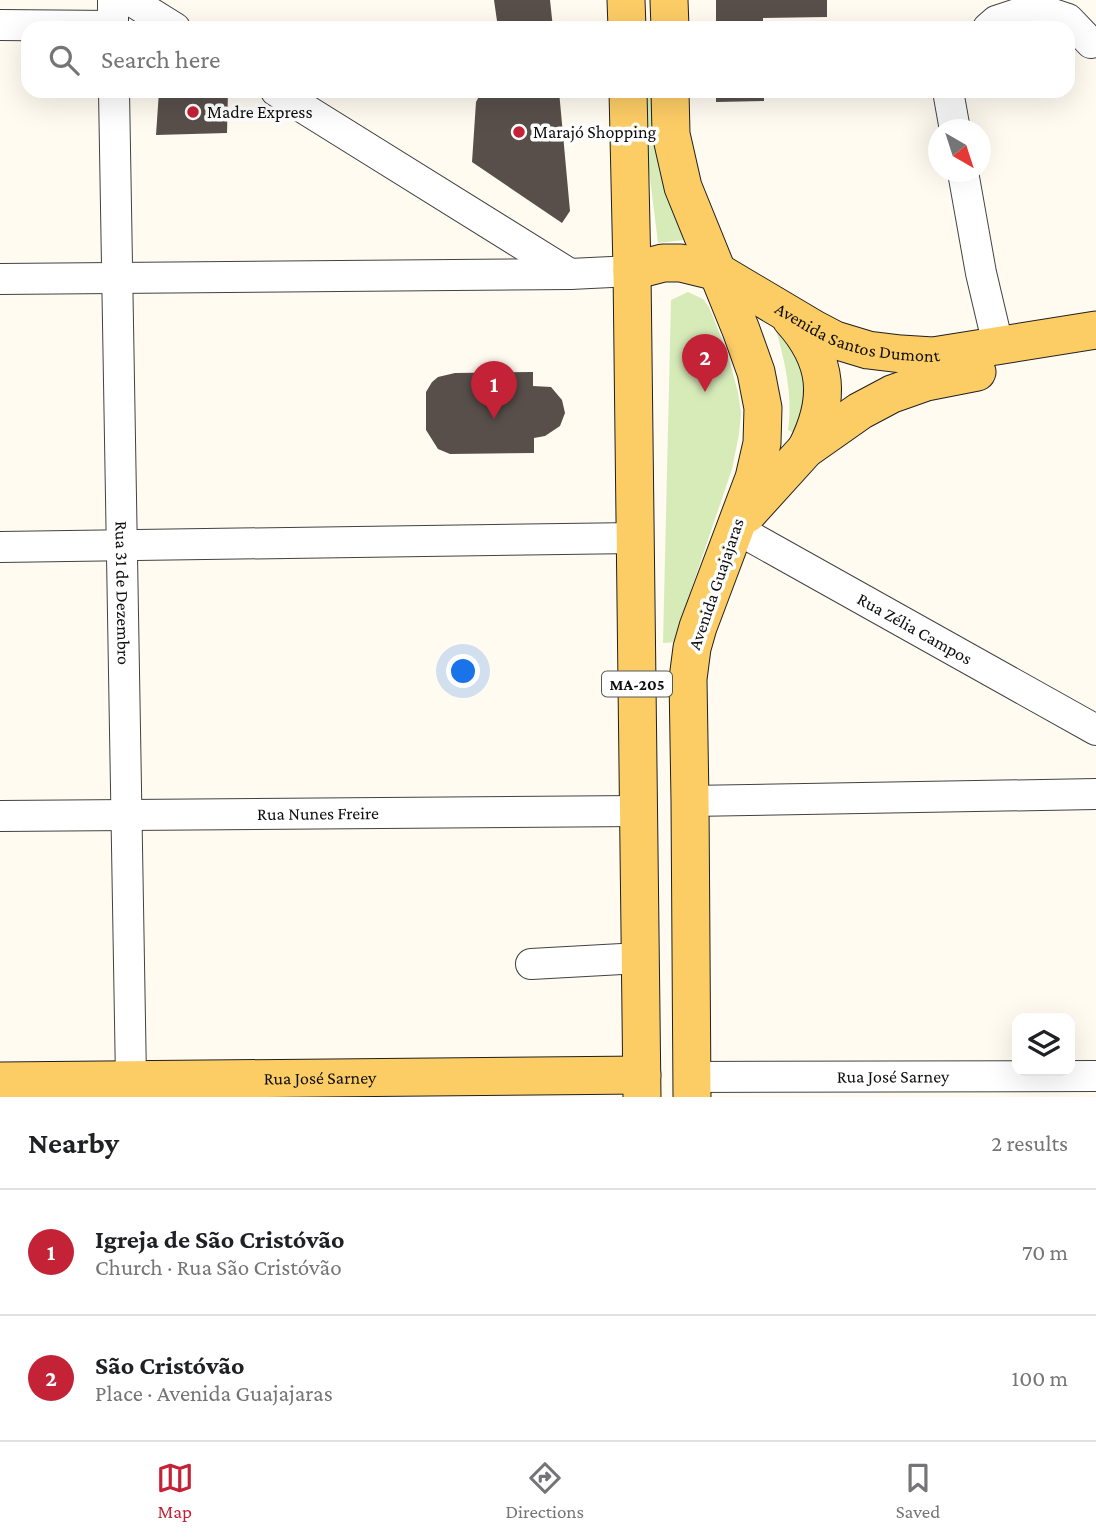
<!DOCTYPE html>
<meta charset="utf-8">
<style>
:root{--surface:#fff;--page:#f2f2f2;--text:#202124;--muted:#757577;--line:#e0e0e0;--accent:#c42236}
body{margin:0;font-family:"Crimson Pro",serif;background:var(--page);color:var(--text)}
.controls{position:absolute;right:21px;bottom:21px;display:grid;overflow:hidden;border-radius:14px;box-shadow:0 7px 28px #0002}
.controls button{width:63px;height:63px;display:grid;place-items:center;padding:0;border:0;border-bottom:2px solid var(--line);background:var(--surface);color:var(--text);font:35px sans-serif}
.compass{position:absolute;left:928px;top:119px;width:63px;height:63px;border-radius:50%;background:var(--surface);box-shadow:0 7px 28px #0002;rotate:141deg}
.you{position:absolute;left:464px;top:672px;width:24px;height:24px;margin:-18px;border:5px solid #fff;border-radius:50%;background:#1a73e8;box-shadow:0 0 0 10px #1a73e833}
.badge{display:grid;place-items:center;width:46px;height:46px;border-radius:50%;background:var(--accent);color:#fff;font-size:23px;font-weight:700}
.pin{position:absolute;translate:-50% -58px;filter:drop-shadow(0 2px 4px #0008)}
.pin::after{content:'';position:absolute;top:37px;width:24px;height:21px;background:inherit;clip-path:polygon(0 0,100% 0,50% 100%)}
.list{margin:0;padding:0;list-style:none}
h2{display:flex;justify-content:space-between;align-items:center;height:91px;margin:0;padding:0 28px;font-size:30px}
h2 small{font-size:23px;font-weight:400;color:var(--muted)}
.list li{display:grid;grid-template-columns:46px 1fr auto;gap:21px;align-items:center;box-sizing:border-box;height:126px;padding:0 28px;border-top:2px solid var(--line)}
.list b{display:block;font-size:26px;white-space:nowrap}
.list p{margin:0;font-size:23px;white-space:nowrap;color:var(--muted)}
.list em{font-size:23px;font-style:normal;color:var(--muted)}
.icon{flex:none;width:38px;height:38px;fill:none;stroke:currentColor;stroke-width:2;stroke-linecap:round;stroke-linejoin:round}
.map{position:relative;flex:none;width:1096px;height:1097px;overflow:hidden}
.search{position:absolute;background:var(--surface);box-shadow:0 7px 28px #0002;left:21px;right:21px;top:21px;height:77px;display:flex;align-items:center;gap:18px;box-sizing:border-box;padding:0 24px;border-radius:21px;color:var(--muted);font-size:26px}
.sheet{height:343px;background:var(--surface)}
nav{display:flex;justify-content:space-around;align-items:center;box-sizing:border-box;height:98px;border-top:2px solid var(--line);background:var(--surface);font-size:19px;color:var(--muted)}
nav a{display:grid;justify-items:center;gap:4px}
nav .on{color:var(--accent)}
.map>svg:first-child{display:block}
.green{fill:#d7ebb9}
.building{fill:#584f4b}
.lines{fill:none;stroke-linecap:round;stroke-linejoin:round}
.minor-casing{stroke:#424242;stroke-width:32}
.major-casing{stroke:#202020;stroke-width:39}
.minor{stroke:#fff;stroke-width:30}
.major{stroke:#fccc65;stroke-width:37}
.poi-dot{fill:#c42236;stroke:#fff;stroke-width:2.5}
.labels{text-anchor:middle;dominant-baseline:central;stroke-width:7;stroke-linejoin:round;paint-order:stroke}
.shield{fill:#fff;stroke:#575757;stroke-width:2}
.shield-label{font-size:16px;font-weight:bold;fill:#0f0f0f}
.poi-label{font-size:18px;fill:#0f0f0f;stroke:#fff;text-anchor:start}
.street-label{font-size:18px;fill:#0f0f0f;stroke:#fff}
</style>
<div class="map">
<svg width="1096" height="1097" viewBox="0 0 1096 1097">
<rect width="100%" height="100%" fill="#fffbf1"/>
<!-- green -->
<path class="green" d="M641,91H656L673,209L684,240L658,243L641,106Z
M688,292L703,299L709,307L727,352L738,392L741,413L739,434L732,469L692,587L679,642L663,643L671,300Z
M786,329L811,392L794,433L788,430C793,396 785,362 776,330Z"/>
<!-- building -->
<path class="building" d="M494,0H550L553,28H498Z
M716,0H827V17L763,18V28H716Z
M159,91H228L227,133L156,135Z
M482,91H559L570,211L562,223L472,162L476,102Z
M716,91H764V101L716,102Z
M533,372V386L551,387L562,400L565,413L560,426L545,436L534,438V453L450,454L438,449L426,430V392L432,382L438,377L455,373Z"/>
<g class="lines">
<defs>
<g id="minor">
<path d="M130,0L175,28"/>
<path d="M0,25L113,26V0"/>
<path d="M988,28L996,21L1035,8L1068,19L1091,43"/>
<path id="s1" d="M114,91L131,1079"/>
<path d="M276,91L570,274"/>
<path d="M948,91L955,130"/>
<path d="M963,172L981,273L998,345"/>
<path d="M0,279L570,274L632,271"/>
<path id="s2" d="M735,528L1096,730"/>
<path d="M0,547L635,538"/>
<path d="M690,801L1096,794"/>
<path id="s3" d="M0,816L638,811"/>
<path d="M531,964L640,958"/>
<path id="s4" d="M692,1077L1096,1076"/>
</g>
<g id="major">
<path d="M626,0L627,28"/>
<path d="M669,0L670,28"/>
<path d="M628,91L632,271L642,1097"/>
<path d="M670,91L671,134L683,187L741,330L756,372L763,408L762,443L754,478L698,627L692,648L688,679L690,801L692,1097"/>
<path id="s5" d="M632,271L663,263H681L718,272L814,329L835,340L868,350L901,354L933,356L1096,330"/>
<path d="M791,319C829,361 831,400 806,449"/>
<path d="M747,514L806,449L860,411L892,394L926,382L977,372"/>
<path id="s6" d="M0,1081L642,1075"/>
</g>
</defs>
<!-- minor casing -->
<use href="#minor" class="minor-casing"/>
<!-- major casing -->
<use href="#major" class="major-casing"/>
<!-- minor -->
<use href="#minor" class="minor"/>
<!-- major -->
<use href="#major" class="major"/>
</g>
<!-- markers -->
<g class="poi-dot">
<circle cx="193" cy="112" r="7"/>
<circle cx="519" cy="132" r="7"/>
</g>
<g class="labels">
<!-- shield labels -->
<rect class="shield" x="602" y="671.5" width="70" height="25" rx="5"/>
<g class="shield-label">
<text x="637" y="684">MA-205</text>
</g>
<!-- poi labels -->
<g class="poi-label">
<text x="207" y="112">Madre Express</text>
<text x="533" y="132">Marajó Shopping</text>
</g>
<!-- street labels -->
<g class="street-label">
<text stroke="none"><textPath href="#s5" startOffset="243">Avenida Santos Dumont</textPath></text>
<text transform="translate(716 584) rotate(-71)">Avenida Guajajaras</text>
<text stroke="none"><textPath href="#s1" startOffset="502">Rua 31 de Dezembro</textPath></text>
<text stroke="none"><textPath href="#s2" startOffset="206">Rua Zélia Campos</textPath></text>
<text stroke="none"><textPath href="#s3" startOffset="318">Rua Nunes Freire</textPath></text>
<text stroke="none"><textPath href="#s4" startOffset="201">Rua José Sarney</textPath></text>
<text stroke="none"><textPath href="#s6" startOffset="320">Rua José Sarney</textPath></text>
</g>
</g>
</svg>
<div class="controls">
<button><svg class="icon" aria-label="layers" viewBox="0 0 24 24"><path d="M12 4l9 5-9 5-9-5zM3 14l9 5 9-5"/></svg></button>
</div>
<svg class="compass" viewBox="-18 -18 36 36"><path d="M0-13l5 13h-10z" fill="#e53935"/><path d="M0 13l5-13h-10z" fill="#757577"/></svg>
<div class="you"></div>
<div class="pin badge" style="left:494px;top:419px">1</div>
<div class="pin badge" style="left:705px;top:392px">2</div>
<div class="search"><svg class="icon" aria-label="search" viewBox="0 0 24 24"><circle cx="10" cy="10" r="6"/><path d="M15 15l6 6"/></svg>Search here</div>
</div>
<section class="sheet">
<h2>Nearby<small>2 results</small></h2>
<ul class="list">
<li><span class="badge">1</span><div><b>Igreja de São Cristóvão</b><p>Church · Rua São Cristóvão</p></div><em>70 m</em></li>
<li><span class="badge">2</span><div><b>São Cristóvão</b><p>Place · Avenida Guajajaras</p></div><em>100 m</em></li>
</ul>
</section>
<nav>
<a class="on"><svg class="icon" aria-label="map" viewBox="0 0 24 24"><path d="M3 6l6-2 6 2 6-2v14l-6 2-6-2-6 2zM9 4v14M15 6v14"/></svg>Map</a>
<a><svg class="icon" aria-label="directions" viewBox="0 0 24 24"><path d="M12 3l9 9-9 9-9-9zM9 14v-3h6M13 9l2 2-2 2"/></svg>Directions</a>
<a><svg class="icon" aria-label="saved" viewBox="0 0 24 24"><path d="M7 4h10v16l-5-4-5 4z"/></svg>Saved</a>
</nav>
